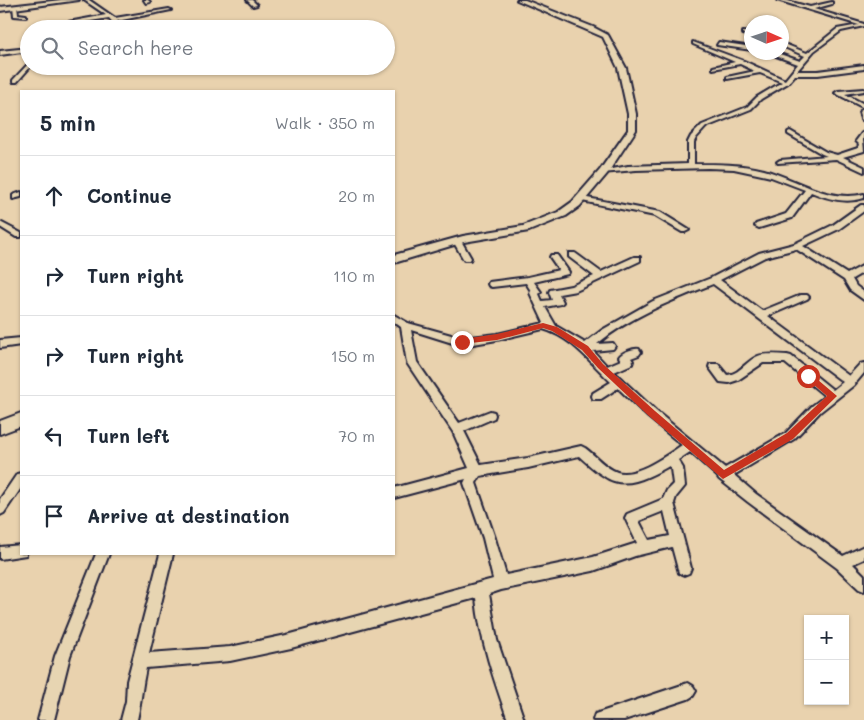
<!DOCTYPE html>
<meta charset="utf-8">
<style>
:root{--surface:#fff;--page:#f6f6f7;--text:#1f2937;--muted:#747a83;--line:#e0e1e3}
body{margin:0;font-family:Mali,sans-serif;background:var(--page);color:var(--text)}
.controls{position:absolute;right:15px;bottom:15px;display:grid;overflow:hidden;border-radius:0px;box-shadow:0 1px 4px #0004}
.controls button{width:45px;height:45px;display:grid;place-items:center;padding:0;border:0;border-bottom:1px solid var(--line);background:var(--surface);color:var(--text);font:25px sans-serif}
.compass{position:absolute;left:744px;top:15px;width:45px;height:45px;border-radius:50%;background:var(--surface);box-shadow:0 1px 4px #0004;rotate:93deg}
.stop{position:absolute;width:15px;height:15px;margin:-11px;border:4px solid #c8321e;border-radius:50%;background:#fff}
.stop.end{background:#c8321e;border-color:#fff;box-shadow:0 1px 5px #0008}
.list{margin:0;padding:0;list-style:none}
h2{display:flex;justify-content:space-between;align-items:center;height:65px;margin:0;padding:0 20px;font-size:21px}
h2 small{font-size:16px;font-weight:400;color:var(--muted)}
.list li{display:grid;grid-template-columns:32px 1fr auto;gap:15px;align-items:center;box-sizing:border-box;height:80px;padding:0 20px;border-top:1px solid var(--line)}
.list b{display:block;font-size:19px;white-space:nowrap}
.list em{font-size:16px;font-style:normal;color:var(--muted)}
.icon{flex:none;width:28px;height:28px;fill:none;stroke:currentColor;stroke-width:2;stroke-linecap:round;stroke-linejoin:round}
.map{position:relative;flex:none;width:864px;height:720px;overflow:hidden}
.search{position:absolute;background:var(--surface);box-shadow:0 1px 4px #0004;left:20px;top:20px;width:375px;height:55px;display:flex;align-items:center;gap:12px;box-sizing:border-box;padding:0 18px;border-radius:28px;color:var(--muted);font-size:19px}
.panel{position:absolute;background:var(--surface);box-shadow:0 1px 4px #0004;left:20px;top:90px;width:375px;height:465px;border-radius:0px}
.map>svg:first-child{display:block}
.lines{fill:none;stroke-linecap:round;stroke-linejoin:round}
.street-casing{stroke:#22223b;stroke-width:4}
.secondary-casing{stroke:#22223b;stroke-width:4}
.street{fill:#e7d5b2;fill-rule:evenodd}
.secondary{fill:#e7d5b2;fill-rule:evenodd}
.route{fill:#c8321e}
</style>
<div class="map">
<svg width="864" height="720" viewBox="0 0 864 720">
<rect width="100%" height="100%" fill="#e9d2ae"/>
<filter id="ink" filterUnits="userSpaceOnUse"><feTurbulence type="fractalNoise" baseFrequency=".02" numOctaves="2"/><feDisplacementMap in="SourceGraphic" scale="10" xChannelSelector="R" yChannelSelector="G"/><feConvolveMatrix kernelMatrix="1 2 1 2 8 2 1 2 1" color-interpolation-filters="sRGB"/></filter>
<g filter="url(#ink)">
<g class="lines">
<defs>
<path id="street" d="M84,0H89L115,18L169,9L171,10L117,21L119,29H115L114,24L109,18L66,25L63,27V29H59V25L63,23L106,15Z
M144,0H148L150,2L146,3Z
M247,0H252L257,5L253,6Z
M777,0H784L810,7L832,2V4L814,9L864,24V26L841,31L814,51L797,71H818L864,65V69L818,75H795L788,83L761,99L751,109L706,127L696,138L694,142V164C718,164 741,164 764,170C797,179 829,203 864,194V198C846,204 828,199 811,192L792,218L759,228L755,226L756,224L786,214L805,190L771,177L734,169L708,168L636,170L602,173V171L628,166L688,164V142L691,136L702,125L747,107L757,97L782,82L760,73L727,79V77L755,71L740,64L713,69V67L735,62L693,44V42L744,61L785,80L798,64L765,52H774L800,61L805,56L782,46V43L807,53L837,29L859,25Z
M13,6L17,7L18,14L26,15V17L14,16Z
M743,32L752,33V36L743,34Z
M719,42L752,47V50L717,45Z
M29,48V51L0,55V51Z
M29,63V66H31L17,82H13V80Z
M864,89V91L845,94L864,104V108L835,93L838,91Z
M864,108V121L861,119L859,112Z
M790,131L826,152L837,155L858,148L859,144L856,141L862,133L864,132L863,140L864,151L843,157L864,167V172L836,159L778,163L777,162L780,160L827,156L822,154L788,134V132Z
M21,192V197L13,199V195Z
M577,196L660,212L689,230L685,232H682L655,216L577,200Z
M861,205H864V211L839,229L803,246L847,274L864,265V272L852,279L856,286L864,292V300L850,290L844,280L796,249L765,257L720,280L762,311L801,295H807L809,297L807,299L768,316L849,376L860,364L864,363V373L854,385L820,412L794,439L734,475L756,494L843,556L864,546V559L853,564L864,575V591L859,589L837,568L748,502L719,479L717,476L690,452L678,460L683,468L685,486L676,497L674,503L691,568L689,573L684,575L679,573L672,547L635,556L593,571L501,590L489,594L497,640L524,720H508C494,680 480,640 476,598L291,648L230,661L146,668C142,685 141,703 137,720H121L126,701L127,681L160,554H173L149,653L230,647L291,634L493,579L483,538L464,483L466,479L394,498V488L469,468L453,432L407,363L401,327L394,322V315L408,323L462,338L497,334L544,323L530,293L531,291L526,283L492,287L489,286L488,284L489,282L528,277L559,270L550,257L551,255H557L569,272L568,274L534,282L541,292L539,294L542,301L552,300L549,292L550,290L571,286L594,276L569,257V253H575L601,272L634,257H640V261L576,291L559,294L563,302L561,304L545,307L556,326L585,343L602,330L653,301L711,278L759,253L794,244L833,225ZM713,284L843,382L833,390L791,356L787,355C779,355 766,353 758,356C746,361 740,374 727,375L718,364H710L709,367L720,382L729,383L738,380L763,363H785L825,396L812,406L786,433L725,468L656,411L614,372L632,364L633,361L631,358L639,355L641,352L639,349C634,348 622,352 619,357L621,360L607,366L593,351L613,349L615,346L613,343L597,344C631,316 673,300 713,284ZM543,329C572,337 590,362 611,382L593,393L592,396L593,399H601L618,388L648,417L682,445C667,455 636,478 617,472C605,468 595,455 585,448L581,446L528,458L481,465L464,431L494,418L495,415L494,412L490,411L459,423L417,362L411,330L462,346L497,340ZM579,456C587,463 595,471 604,476C625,491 649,477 669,466L671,469L673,484L667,490L663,499L627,514L625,518L637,543L593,557L506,575L495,538L476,483L480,476L528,468ZM664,511L670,536L649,540L639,521Z
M0,222L21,233V237H16L0,227Z
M454,239H460L471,258L470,260H464L453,241Z
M21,338V345L0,348V340Z
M21,473V488L4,513L0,515V499L17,474Z
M21,545V554H26V555L0,559V547Z
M96,554H109L70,656L54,720H38L55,656Z
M688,683L693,686L696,691L693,696L688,699L624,720H593L595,714Z"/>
<path id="secondary" d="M61,0H79L0,11V7Z
M517,0H525L593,27L608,35L626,68L636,114V130L607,174L580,206L566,216L529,231L464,242L394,263V255L463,236L523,226L558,212L572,202L600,170L628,130V114L618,68L603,37Z
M21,413V426L0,434V421Z"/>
</defs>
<!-- street casing -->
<use href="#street" class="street-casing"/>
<!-- secondary casing -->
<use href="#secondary" class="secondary-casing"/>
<!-- street -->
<use href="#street" class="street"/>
<!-- secondary -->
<use href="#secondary" class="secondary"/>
</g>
</g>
<!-- route -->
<path class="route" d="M543,323L557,327L588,346L603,364L655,411L724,470L787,433L827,396L806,378V374H811L837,396L793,439L723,479L649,416L598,368L582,350L552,331L543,328L497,340L462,344L458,342L462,339L497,334Z"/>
</svg>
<div class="controls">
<button>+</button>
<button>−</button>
</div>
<svg class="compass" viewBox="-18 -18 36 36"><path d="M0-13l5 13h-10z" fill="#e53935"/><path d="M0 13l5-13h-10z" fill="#747a83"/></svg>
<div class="stop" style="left:808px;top:376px"></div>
<div class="stop end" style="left:462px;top:342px"></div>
<div class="search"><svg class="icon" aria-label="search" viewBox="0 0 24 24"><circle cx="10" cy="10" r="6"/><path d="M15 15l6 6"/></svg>Search here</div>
<section class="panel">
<h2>5 min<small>Walk · 350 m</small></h2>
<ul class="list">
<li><svg class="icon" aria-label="ahead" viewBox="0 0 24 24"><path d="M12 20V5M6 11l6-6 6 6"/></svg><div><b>Continue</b></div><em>20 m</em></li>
<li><svg class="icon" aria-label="right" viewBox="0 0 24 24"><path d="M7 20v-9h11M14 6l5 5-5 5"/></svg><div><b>Turn right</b></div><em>110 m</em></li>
<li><svg class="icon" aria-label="right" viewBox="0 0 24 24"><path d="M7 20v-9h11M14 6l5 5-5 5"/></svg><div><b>Turn right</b></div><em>150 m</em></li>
<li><svg class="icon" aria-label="left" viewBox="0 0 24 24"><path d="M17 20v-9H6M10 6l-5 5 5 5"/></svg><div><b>Turn left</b></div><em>70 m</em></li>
<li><svg class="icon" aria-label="arrive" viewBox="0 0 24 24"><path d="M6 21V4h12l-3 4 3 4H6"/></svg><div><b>Arrive at destination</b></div></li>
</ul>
</section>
</div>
